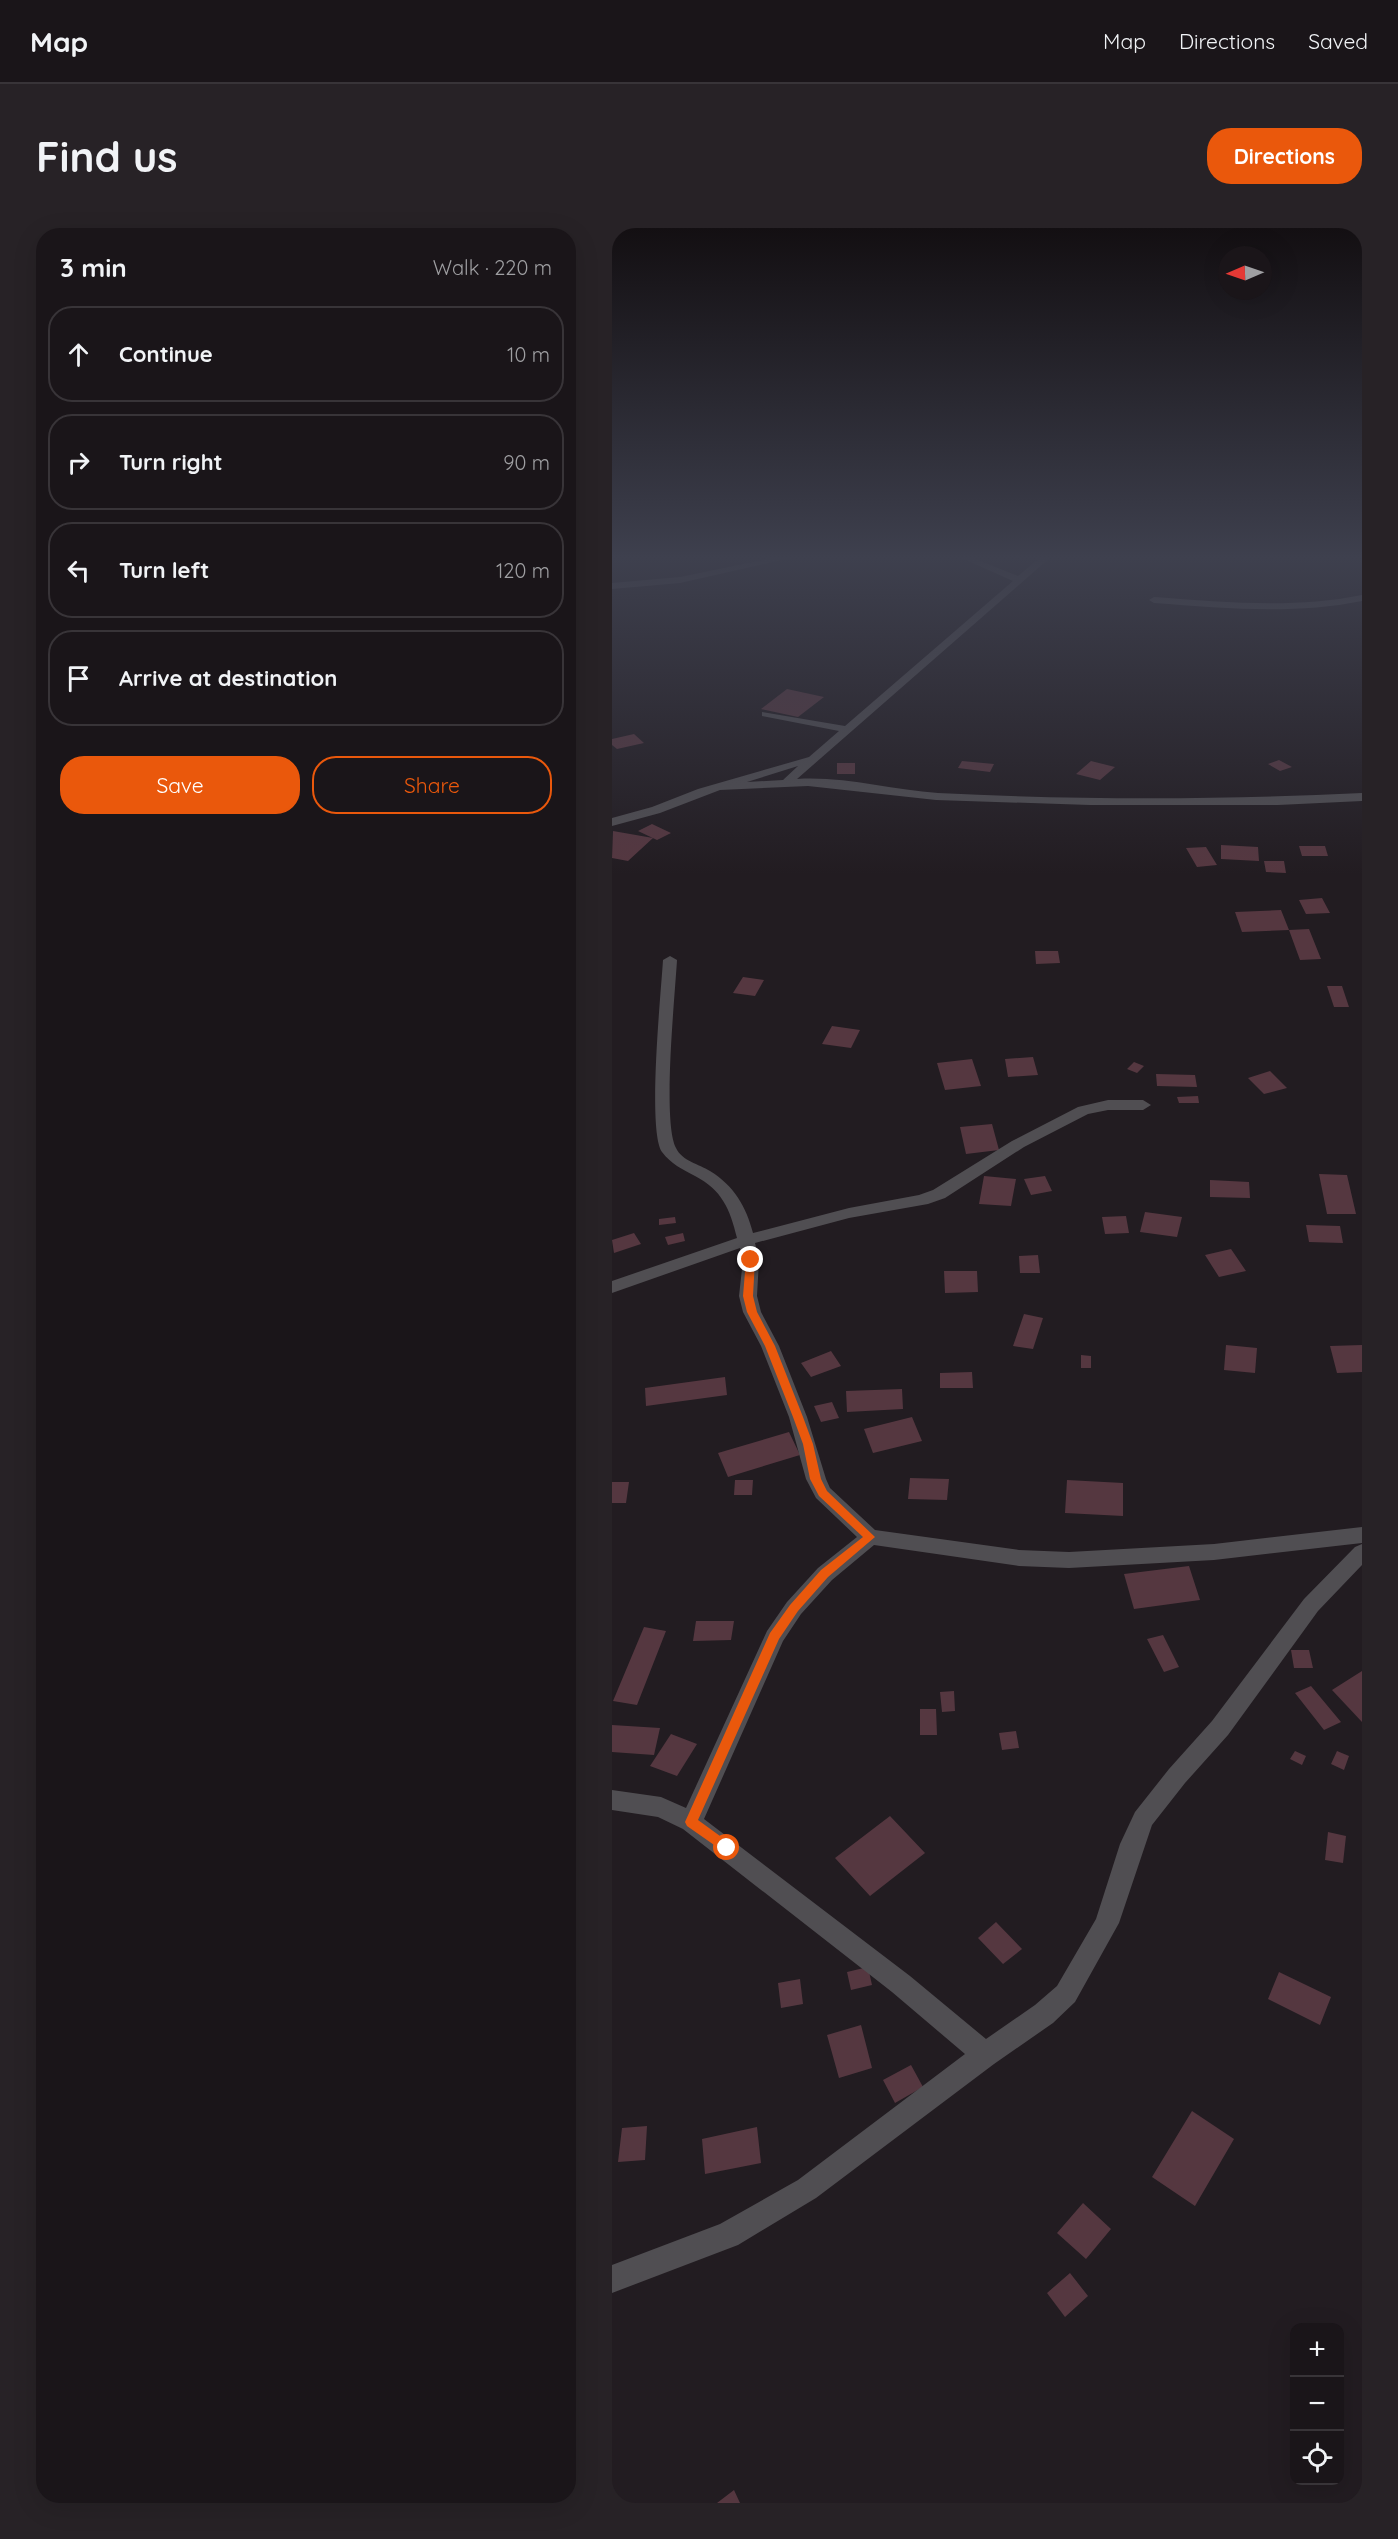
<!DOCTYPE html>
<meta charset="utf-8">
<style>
:root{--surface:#1a1519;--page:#272226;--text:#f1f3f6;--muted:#9f9fa2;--line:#383438;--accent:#ea580c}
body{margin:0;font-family:Quicksand,sans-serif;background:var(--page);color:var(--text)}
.controls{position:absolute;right:18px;bottom:18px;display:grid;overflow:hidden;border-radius:12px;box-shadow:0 6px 24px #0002}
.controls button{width:54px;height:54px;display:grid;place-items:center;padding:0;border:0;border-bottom:2px solid var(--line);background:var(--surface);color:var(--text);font:30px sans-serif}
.compass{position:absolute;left:606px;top:18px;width:54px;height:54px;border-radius:50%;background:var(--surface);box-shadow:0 6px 24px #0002;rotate:268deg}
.stop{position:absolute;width:18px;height:18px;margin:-14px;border:4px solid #ea580c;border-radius:50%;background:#fff}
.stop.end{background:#ea580c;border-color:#fff;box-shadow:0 2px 6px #0008}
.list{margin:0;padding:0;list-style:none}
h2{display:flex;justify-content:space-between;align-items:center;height:78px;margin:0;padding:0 24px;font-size:26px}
h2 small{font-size:20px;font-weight:400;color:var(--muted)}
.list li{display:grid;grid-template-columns:39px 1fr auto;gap:18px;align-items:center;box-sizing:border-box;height:96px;margin:0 12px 12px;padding:0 12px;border:2px solid var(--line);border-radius:24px}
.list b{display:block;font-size:22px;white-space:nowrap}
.list em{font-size:20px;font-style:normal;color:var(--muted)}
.actions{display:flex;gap:12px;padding:18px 24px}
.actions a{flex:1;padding:14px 0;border:2px solid var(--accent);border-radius:24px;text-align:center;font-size:21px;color:var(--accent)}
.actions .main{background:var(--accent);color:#fff}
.icon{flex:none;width:33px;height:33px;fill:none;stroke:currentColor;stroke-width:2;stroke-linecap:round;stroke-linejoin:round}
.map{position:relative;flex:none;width:750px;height:2275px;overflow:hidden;border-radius:24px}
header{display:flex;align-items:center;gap:36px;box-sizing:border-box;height:84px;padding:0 30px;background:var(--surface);border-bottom:2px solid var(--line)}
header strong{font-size:28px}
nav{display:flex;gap:33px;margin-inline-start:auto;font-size:21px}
.intro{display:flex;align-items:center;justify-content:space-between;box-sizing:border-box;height:144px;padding:0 36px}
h1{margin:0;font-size:42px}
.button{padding:15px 27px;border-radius:24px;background:var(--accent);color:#fff;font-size:21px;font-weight:700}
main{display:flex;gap:36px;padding:0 36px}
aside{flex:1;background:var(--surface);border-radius:24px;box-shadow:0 6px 24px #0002}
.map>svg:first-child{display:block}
.building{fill:#553740}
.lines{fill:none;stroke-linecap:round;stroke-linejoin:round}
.minor{fill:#504e52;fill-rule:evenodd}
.route{fill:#ea580c}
</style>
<header>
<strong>Map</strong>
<nav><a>Map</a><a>Directions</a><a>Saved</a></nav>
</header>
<div class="intro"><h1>Find us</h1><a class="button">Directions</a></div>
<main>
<aside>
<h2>3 min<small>Walk · 220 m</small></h2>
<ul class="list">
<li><svg class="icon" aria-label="ahead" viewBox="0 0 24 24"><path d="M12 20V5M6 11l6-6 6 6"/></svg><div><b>Continue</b></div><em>10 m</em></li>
<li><svg class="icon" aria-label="right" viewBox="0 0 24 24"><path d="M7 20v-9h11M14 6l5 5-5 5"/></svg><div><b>Turn right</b></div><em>90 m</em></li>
<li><svg class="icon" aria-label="left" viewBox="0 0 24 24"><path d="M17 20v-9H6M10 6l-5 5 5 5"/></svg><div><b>Turn left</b></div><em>120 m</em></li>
<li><svg class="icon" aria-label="arrive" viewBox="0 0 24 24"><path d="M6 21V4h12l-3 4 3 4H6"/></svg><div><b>Arrive at destination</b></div></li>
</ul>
<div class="actions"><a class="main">Save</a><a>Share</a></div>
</aside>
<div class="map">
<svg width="750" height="2275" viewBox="0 0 750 2275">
<rect width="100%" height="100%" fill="#221c21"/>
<!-- building -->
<path class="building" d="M175,461L212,469L186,489L149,481Z
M22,506L32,515L5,521L0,517V511Z
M667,532L680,539L668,543L656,536Z
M350,533L382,536L378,544L346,540Z
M479,533L503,539L488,552L464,546Z
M225,535H243V546H225Z
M40,596L59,605L45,612L26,603Z
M1,603L41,610L16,633L0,630Z
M609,617L646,619L647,633L609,631Z
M687,618H713L716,628H690Z
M594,619L605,637L585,639L574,620Z
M652,633H672L674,645L654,644Z
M710,670L718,685L694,686L687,672Z
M669,682L677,702L697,701L709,731L688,732L677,702L630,704L623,684Z
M423,723H446L448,735L424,736Z
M131,749L152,752L143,768L121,765Z
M715,758H730L737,779H722Z
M220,798L248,802L239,820L210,816Z
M421,829L426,847L396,849L393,831Z
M360,831L369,858L333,862L325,835Z
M522,834L532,838L525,845L515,841Z
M658,843L675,860L652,866L636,850Z
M544,846L583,847L585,859L545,858Z
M586,868L587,875H567L565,869Z
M380,896L387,922L354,926L348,899Z
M707,946L735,947L744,986H715Z
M372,948L404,951L399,978L367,976Z
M433,948L440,963L419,967L412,951Z
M598,952L637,954L638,970L598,969Z
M533,984L570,989L565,1009L528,1004Z
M514,988L517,1005L493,1006L490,989Z
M63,989L64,995L47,997V991Z
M694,997L728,998L731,1015L697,1014Z
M22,1005L29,1016L2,1025L0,1012Z
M71,1005L73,1013L56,1017L53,1009Z
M619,1021L634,1043L607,1049L593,1027Z
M426,1027L428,1045H408L407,1028Z
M332,1043H365L366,1064L333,1065Z
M412,1086L431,1090L421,1121L401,1118Z
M614,1117L645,1120L643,1145L612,1142Z
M750,1117V1144L725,1145L718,1118Z
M219,1123L229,1138L199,1149L189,1135Z
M469,1127L479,1128V1140H469Z
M360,1144L361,1160H328V1145Z
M113,1149L115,1167L34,1178L33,1160Z
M290,1161L291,1181L235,1184L234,1163Z
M220,1174L227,1190L209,1194L202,1178Z
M300,1189L310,1213L261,1225L252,1201Z
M177,1204L188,1227L116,1249L106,1225Z
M298,1250L337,1251L335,1272L296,1271Z
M123,1252H141L140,1267H122Z
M455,1252L511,1255V1288L453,1285Z
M0,1254H17L14,1275H0Z
M577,1338L588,1372L522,1381L512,1346Z
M84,1393H122L119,1412L81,1413Z
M32,1399L54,1403L25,1477L1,1473Z
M551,1407L567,1439L552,1444L535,1411Z
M679,1422H697L701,1440H682Z
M750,1443V1494L720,1462Z
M699,1458L729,1494L712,1502L683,1465Z
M342,1463L343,1483L330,1484L328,1464Z
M308,1481H324L325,1507H308Z
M0,1497L48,1500L42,1527L0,1524Z
M404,1503L407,1520L390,1522L387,1505Z
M59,1506L85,1516L65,1548L38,1538Z
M683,1523L694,1528L690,1537L678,1531Z
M725,1523L737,1528L732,1542L719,1536Z
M278,1588L313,1625L258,1668L223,1630Z
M716,1604L734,1608L731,1635L713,1632Z
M384,1694L410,1721L391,1736L366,1710Z
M256,1739L260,1757L239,1762L235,1744Z
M667,1744L719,1769L708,1797L656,1771Z
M188,1751L191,1776L169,1780L166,1755Z
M249,1797L260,1840L227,1850L215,1807Z
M299,1837L311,1859L283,1875L271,1852Z
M580,1883L622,1911L583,1978L540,1949Z
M35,1898L33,1932L6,1934L10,1900Z
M145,1899L149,1935L93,1946L90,1911Z
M471,1975L499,2001L474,2031L445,2005Z
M458,2045L476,2068L453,2089L435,2065Z
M122,2262L128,2275H105Z"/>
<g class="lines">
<!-- minor -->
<path class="minor" d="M171,328H187L68,355L0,361V355L68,349Z
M345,328H356L406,348L430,328H440L185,551C232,548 280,562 326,565C467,572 609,572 750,565V573L666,577H478L324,572L196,558L108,562L48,585L0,598V590L40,579L86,561L197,529L227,503L150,488V484L233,498L401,353ZM186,538L171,552L135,554Z
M750,367V373C681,387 612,380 542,375L537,372L542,369C612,374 681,381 750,367Z
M58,728L65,732C63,768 50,893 64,920C70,933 87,936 98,943C122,958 134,978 141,1005L237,980L307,967L321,962L400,913L466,879L496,872H531L539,877L531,882H496L476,886L412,919L333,970L316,976L237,990L143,1015L147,1032L145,1068L149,1084L167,1118L195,1189L214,1251L218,1260L263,1302L407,1322L457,1324L602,1316L750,1299V1315L602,1332L457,1340L407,1338L262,1317L220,1352L189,1386L171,1413L92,1591L298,1748L374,1811L423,1777L445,1758L484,1691L508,1616L523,1584L557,1541L600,1493L692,1371L743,1319L750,1316V1337L706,1383L616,1507L573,1555L540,1597L507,1695L463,1774L441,1795L382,1836L204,1970L126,2017L0,2065V2037L108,1996L186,1952L353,1826L280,1764L71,1601L46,1589L0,1582V1562L49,1569L74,1580L155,1403L175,1374L206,1340L245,1309L204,1270L194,1251L177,1189L149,1118L131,1084L127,1068L131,1032L128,1020L0,1065V1053L125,1010C118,981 110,962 83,948C70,941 59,936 50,924C35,902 49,765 51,732Z"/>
</g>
<!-- sky -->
<linearGradient id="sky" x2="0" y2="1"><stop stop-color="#130f12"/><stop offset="0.51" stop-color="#3e404e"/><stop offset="1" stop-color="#3e404e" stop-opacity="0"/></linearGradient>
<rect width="750" height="646" fill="url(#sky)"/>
<!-- route -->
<path class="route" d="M139,1029L143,1032L141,1068L145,1084L163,1118L191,1189L201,1216L209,1251L215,1263L263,1309L216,1349L186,1383L167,1411L86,1592L119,1616L121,1620L119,1624L115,1626L75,1598L73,1594L158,1405L178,1377L209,1342L251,1309L207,1268L198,1251L191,1216L181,1189L153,1118L135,1084L131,1068L134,1032Z"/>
</svg>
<div class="controls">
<button>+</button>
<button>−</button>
<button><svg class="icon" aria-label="locate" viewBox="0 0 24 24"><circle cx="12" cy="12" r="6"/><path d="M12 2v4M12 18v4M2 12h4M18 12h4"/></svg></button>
</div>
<svg class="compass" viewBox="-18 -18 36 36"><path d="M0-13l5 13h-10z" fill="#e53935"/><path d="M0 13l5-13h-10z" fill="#9f9fa2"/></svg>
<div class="stop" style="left:115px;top:1620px"></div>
<div class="stop end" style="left:139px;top:1032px"></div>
</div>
</main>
